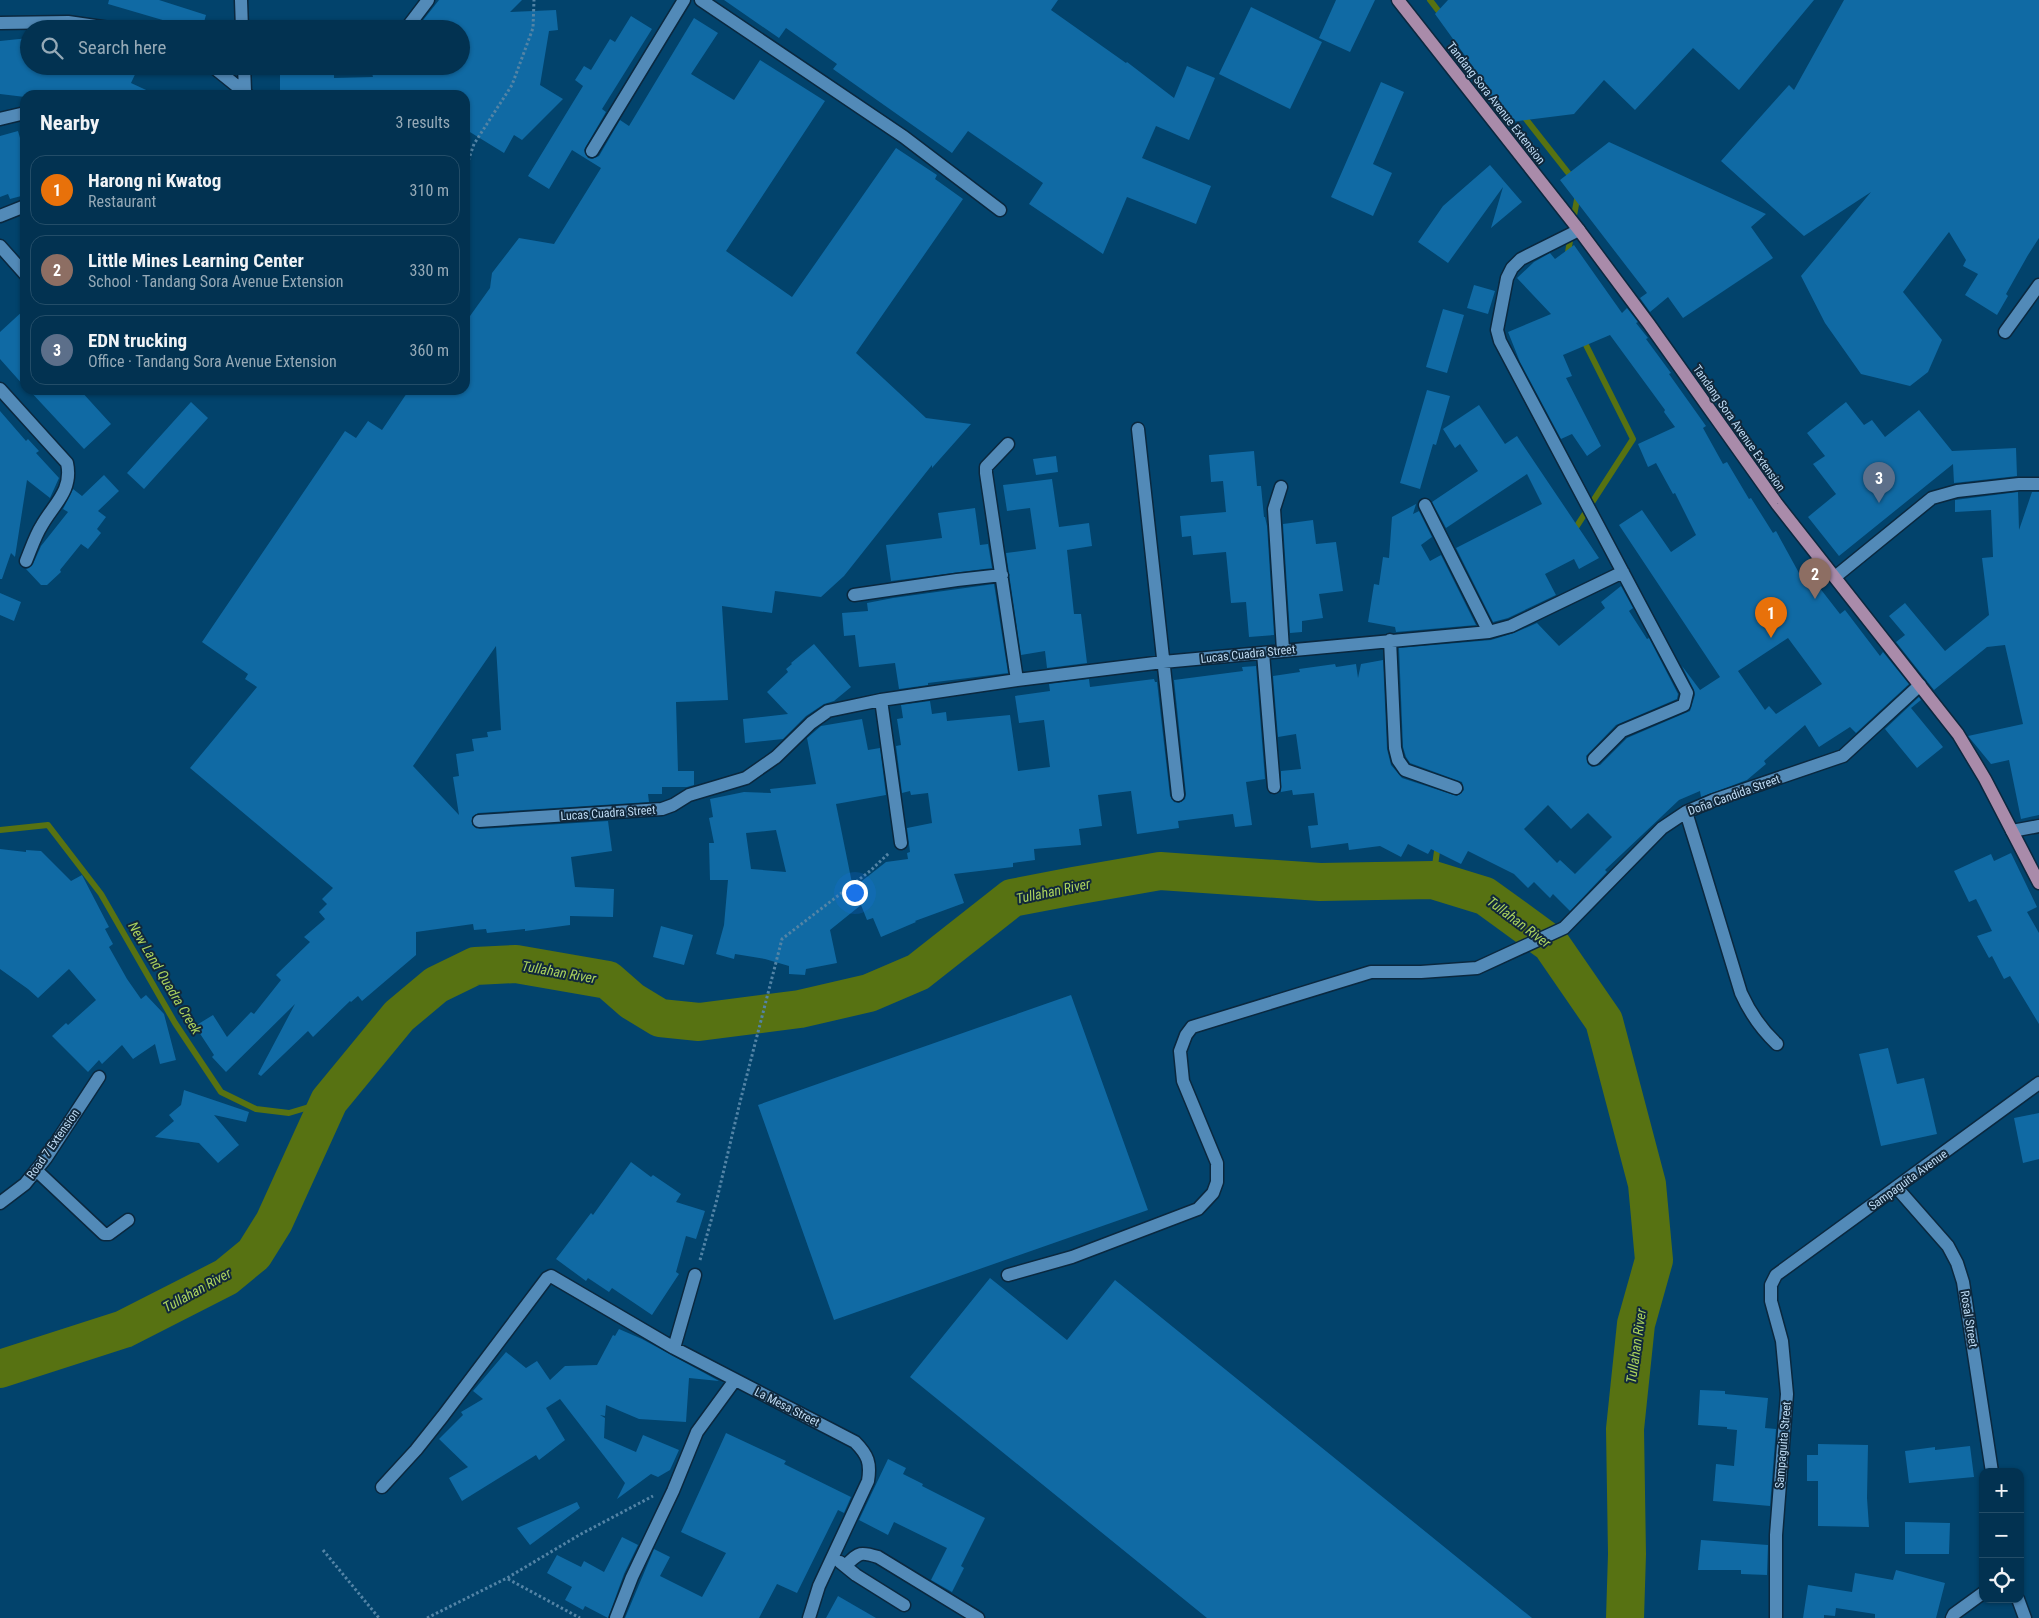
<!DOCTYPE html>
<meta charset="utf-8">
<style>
:root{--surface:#023251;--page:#103e5b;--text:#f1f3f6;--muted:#96aab7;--line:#234d68;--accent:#ea580c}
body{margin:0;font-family:"Roboto Condensed",sans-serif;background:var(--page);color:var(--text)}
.controls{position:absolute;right:15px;bottom:15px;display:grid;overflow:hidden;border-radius:10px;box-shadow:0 1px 4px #0004}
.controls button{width:45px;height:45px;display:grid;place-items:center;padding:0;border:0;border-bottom:1px solid var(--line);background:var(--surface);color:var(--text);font:25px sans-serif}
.you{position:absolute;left:854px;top:892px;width:18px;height:18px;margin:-12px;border:4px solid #fff;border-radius:50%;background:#1a73e8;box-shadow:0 0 0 8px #1a73e833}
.badge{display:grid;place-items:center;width:32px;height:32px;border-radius:50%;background:var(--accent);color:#fff;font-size:16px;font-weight:700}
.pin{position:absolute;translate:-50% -41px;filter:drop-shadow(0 1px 2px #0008)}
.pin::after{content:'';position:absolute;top:26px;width:18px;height:15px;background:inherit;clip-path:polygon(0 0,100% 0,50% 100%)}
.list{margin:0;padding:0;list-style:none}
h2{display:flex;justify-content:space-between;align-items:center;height:65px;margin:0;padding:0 20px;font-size:21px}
h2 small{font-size:16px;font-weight:400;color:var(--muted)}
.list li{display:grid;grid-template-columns:32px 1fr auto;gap:15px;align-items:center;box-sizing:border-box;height:70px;margin:0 10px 10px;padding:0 10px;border:1px solid var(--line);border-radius:15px}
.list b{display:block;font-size:19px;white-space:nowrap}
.list p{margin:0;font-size:16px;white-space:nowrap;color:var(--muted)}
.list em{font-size:16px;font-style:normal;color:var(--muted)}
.icon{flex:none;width:28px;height:28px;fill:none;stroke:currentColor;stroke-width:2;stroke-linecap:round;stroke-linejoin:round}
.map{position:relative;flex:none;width:2039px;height:1618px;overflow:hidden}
.search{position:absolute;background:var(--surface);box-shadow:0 1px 4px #0004;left:20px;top:20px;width:450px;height:55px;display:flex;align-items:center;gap:12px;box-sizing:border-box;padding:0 18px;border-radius:28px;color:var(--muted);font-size:19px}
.panel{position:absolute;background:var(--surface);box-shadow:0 1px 4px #0004;left:20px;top:90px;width:450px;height:305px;border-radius:15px}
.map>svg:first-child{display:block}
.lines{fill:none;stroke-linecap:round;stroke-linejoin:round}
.stream{stroke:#577212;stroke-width:6}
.river{stroke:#577212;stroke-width:38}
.building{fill:#106aa4;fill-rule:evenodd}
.minor-casing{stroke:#0a283f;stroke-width:15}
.major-casing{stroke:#0a283f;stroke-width:15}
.path{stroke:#5384a6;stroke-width:3;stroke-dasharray:2.5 2.5;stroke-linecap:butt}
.minor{stroke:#528ab8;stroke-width:12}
.major{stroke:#a98baa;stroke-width:12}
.labels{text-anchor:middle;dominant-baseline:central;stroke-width:4;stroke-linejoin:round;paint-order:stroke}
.street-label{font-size:12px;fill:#bedbf4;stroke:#11283b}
.water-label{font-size:14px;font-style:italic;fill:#abd25d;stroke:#11283b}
</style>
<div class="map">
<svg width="2039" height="1618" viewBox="0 0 2039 1618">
<rect width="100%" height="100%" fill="#02436c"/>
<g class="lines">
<!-- stream -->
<path class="stream" d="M1430,0L1443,17
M1522,114L1573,179
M1573,221L1578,194
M1567,258L1571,235
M1573,532L1633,439L1583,339
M0,830L48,825L101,894L175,1023L221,1092L256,1109L289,1113L329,1101
M1433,880L1438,844"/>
<!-- river -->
<path class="river" d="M0,1369L124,1329L226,1277L254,1254L274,1222L329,1101L399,1016L436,985L475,966L516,964L608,980L632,1001L660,1018L699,1022L800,1009L869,993L918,972L1012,898L1074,886L1160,871L1320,882L1433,880L1485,896L1551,944L1604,1021L1647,1184L1654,1260L1636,1324L1625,1429L1627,1554L1625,1618"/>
</g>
<!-- building -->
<path class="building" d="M109,0H159L206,15L202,29H179L165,24L166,21L108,4Z
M439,0H522L510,12L556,10L558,30L549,31L540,85L563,99L522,140L514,135L504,153L465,129V95H282V92H280V75L334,74V78L373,77L370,66H461V29H424L420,24Z
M724,0H1058L1051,10L1126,63L1127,62L1174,98L1187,66L1215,78L1189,140L1156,126L1142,158L1211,186L1196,224L1127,197L1103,254L1029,204L1043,183L968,131L952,153L833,69L837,64L786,28L779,38Z
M1336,0H1375L1350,52L1319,38Z
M1448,0H1814L1739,90L1693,48L1635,110L1604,80L1574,114L1511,122L1474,80L1479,75L1435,14Z
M1844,0H2039V238L2028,255L2006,294L2008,296L1997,315L1965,295L1978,274L1963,266L1966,260L1949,232L1903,292L1942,340L1928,372L1910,386L1861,374L1825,323L1801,276L1871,192L1804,236L1721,161L1789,85L1794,90Z
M1251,7L1322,42L1290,109L1219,74Z
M631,16L652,29L602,109L606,112L584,150L588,158L592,159L599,156L620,120L629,126L694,18L718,33L691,74L734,100L760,60L825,101L726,251L792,297L896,148L937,175L935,179L963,199L856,353L926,418L971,424L932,468V465L844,576L821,597L775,591L772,613L722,606L728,700L676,702L678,771H694V785L687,787H662V794H648L649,802L478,813L472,817V825L480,829L608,821L612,851L571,857L575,887L614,889L613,917L570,916V925L525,931V929L487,933L486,929L474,930L473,924L416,932V955L362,1001L358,996L351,1002L350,1001L313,1037L308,1031L261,1076L258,1074L295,1004L226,1072L212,1057L214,1055L195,1026L213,1015L227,1037L251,1012L254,1014L281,980L276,975L310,942L304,937L325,919L319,912L327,904L322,899L333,888L190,768L257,687L245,679L248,674L202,642L345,431L356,438L368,421L382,430L409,390H465V323L490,288L492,273L519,238L554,244L601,168L572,150L549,189L528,176L583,86L575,80L584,66L591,70L610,39L615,42ZM496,646L501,730L487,732L488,737L472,739L474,751L456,754L459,776L453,777L459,815L413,766Z
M29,38V66H139L131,83L157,95H25V97L0,94V41Z
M1381,82L1404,92L1373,164L1392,173L1373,216L1331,197Z
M18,131L25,155V195L10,199L8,194L0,197V136Z
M1609,142L1766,214L1751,227L1773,258L1683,318L1668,297L1650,312L1640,298L1647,293L1560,180Z
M1490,165L1522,202L1491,228L1503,187L1448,263L1418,242L1443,206Z
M1574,245L1622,313L1627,308L1638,322L1636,323L1648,338L1646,339L1671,373L1669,374L1706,426L1703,428L1723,464L1727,462L1749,499L1751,498L1773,533L1776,531L1799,573L1805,569L1840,614L1845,610L1880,656L1883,652L1909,684L1856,733L1850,727L1819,747L1805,725L1764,761L1766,764L1747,780L1701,797L1700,791L1679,800L1605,870L1607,872L1570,911L1553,894L1550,898L1534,882L1528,888L1514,874L1468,851L1461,864L1431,849L1428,854L1408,844L1401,857L1380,846L1349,850L1348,843L1311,848L1308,826L1318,825L1314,793L1293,795L1292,790L1281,792V771L1301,769L1296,734L1278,737L1273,676L1300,672L1299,669L1335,664L1336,667L1356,664L1358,678L1361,664L1383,660L1387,749L1391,765L1402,778L1457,796L1464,790L1462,782L1410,763L1406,757L1403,747L1399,648L1491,640L1514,633L1537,623L1559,646L1605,608L1601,602L1621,586L1633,608L1629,611L1647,639L1649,638L1678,694L1677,699L1616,725L1586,756L1588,764L1592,767L1600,765L1627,738L1690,711L1695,695L1694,690L1682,666L1700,690L1720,677L1619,525L1642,510L1671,552L1696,535L1675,493L1673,494L1656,463L1648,467L1638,444L1675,427L1664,412L1665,410L1610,335L1563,355L1572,376L1566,378L1601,446L1587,456L1572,434L1561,439L1520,362L1508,332L1551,314L1517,278L1534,262L1550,253L1555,259ZM1788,638L1822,684L1776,714L1769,706L1765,710L1738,671ZM1548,805L1571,829L1588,813L1612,837L1575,874L1560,860L1557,863L1524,829Z
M1474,285L1495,291L1488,314L1467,308Z
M25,309V387L0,359V332Z
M1443,309L1464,315L1447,373L1426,367Z
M29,390H80L111,424L84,449Z
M1427,390L1450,396L1436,445L1433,444L1420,489L1400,483Z
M191,402L208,418L144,489L127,473Z
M1846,402L1864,425L1872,420L1885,437L1919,410L1952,451L2016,448L2017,476L1954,483L1953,464L1839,556L1808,517L1836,494L1813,464L1825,456L1807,433Z
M1479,405L1505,444L1517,436L1599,558L1579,569L1574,559L1545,574L1556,595L1508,618L1493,622L1456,548L1542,504L1527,474L1446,528L1432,502L1478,471L1460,444L1455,448L1443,429Z
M0,411L26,441L28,439L39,451L36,453L59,478L50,498L27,480L15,557L11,553L2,579H0Z
M1254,451L1257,486H1261L1264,517H1265L1267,526L1274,635L1249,637L1246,602L1231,603L1226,552L1193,555L1191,536L1182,537L1180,516L1226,512L1223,481L1211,482L1209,455Z
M1056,456L1058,472L1036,475L1033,459Z
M104,475L119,491L98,511L106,517L97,529L101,533L88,549L81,544L60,570L61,572L47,585H41L26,569L33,564L41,546L68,512L63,509L73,489L82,496Z
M1052,479L1059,527L1089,523L1092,546L1067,550L1074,614H1081L1087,663L1047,668L1045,651L1021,655L1006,553L1036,549L1030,508L1007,511L1003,485Z
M2018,492L2019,530L2032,492H2039V815L2021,819L2009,760L1991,764L1968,736L2023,724L2005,645L1987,647L1934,690L1896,642L1905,635L1889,616L1905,603L1945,651L1989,615L1982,558L1993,557L1991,510L1955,512V500Z
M1416,504L1413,514L1419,511L1432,537L1421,545L1430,561L1441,555L1476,625L1396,632L1395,627L1368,622L1374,584L1379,585L1383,557L1389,558L1392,517Z
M975,508L980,545L988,544L992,568L891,581L886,545L942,538L938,513Z
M1313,520L1316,544L1336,542L1343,591L1319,594L1323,618L1302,621V632L1290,633L1283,524Z
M994,584L1008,673L928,683V685L899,689L895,663L859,667L855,635L844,636L842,613L868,611L867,603L893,598Z
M0,593L21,602L14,621L0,615Z
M814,644L851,687L834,701L824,704L806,716L783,739L745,743L743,719L788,714L767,692L788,672L786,669L792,664L791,663Z
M1256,666L1265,779L1246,782L1252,825L1235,827L1233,814L1178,821L1179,828L1137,834L1131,791L1098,795L1102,826L1079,829L1081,845L1034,849L1035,860L1013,863V867L954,874L964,903L915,921L916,922L881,937L873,918L867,920L861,905L830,930L837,963L806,969L805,975L789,974V966L765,959L735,954L734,959L716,954L724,925L728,880H710L709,843H714L709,818L713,817L710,799L744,792L771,793L770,789L816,784L807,738L821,726L862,719L868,750L880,748L886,795L836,804L853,888L886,862L908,859L907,853L910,852L907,828L932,823L928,793L911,795L910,791L902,793L896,746L901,745L897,719L903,718L901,705L930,701L932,714L946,712L947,721L1010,715L1018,771L1050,767L1044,720L1019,723L1015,696L1050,691L1049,684L1089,679L1090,687L1154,679L1155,682H1157L1170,796L1174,802L1179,803L1185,799L1186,794L1174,680L1243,671L1242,667ZM776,830L786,872L751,869L746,833Z
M1919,697L1921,700L1911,708L1943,747L1917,768L1885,729Z
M0,849L26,852V850L41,851L71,881L82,875L109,927L105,929L113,944L109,947L127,979L141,999L146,995L164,1014L176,1060L160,1064L155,1044L133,1059L122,1045L102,1064L99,1060L88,1072L52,1036L66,1023L68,1025L96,1000L69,969L38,998L28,989L0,969Z
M2011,853L2037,907L2027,912L2039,933V1024L2010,976L2004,979L1992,956L1989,958L1977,936L1992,931L1976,899L1969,902L1954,871L1991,854L1994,861Z
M661,926L693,935L684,965L653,957Z
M1071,995L1148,1210L834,1320L758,1105Z
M1888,1048L1897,1084L1924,1078L1937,1134L1881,1146L1859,1054Z
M184,1090L249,1112L246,1122L214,1115L239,1145L218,1163L199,1143L155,1137L174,1121L169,1115L181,1105Z
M2039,1113V1159L2023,1163L2014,1118Z
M631,1162L651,1177L653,1175L681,1194L676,1202L705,1211L696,1239L686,1236L676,1272L679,1274L652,1315L612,1288L609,1292L588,1278L586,1281L556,1259L591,1213L593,1215Z
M990,1278L1067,1340L1115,1280L1532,1618H1207L910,1377Z
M619,1329L642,1339L719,1381L689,1378L686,1422L639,1419L606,1405L605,1416L600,1415L605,1418L604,1438L636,1452L643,1435L679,1450L670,1470L658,1477L651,1474L617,1499L625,1483L560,1399L546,1408L565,1440L539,1460L536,1455L462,1501L449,1478L468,1467L439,1439L463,1415L461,1412L483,1399L473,1391L506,1352L526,1368L537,1361L550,1380L565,1366L597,1365L613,1335L615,1336Z
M1700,1390L1725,1391V1394L1768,1398L1765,1428L1776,1429L1770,1506L1713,1501L1716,1464L1734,1466L1737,1430L1727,1429V1427L1698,1425Z
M726,1433L786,1461L784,1464L851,1497L844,1513L838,1510L797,1593L777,1584L759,1618H625L654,1549L670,1557L660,1576L702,1597L726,1553L681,1532Z
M1818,1444L1868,1445L1867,1498L1869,1527L1818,1526V1481H1807V1455H1818Z
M1970,1446L1974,1477L1909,1483L1905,1451L1935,1447V1450Z
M888,1459L906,1468L903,1474L923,1484L922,1486L985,1518L961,1566L964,1568L952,1592L931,1580L947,1548L894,1522L888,1535L859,1520Z
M577,1502L580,1508L530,1545L517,1528Z
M1905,1522L1950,1523L1949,1554H1905Z
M622,1537L638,1545L624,1574L608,1618L585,1606L583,1610L565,1600L572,1587L547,1573L557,1555L581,1567L584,1561L604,1572Z
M1701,1540L1768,1545L1767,1575L1741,1574V1570H1698Z
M1896,1570L1945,1583L1936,1618H1875V1614L1836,1608L1835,1616L1824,1615V1618H1803L1808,1585L1852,1592L1855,1573L1893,1580Z
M838,1596L876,1618H826Z"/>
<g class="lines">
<defs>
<path id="minor" d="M241,0L242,29
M701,0L904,137L1000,210
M0,23L68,22L116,29
M406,29L428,0
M212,66L248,95
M244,66L245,91
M0,119L25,113
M592,151L684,0
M0,216L25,206
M1579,230L1521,259L1512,268L1507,278L1497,330L1500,341L1687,693L1684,705L1622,731L1594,759
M0,246L25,274
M2005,332L2039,285
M0,389L67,463C73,490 54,504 42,525C35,536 31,549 26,561
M1138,429L1178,795
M1008,444L986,467V473L1017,680
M1281,487L1274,509L1283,650
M1425,505L1489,632
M1835,577L1932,498L1957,491L2019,484H2039
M854,595L957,580L1002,575
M1390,640L1395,748L1398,760L1405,770L1456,788
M1263,653L1274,787
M881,700L901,843
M1686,812L1741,993C1750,1013 1761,1029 1777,1044
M479,821L662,809L673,805L689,795L746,778L776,757L811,723L828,711L852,706L881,700L1017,680L1163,662L1489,632L1511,626L1623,572
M2012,831L2039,826
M36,1170L104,1234H109L128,1220
M1897,1188L1948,1246L1957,1263L1963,1282L1992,1472
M0,1203L25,1184L46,1158L99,1077
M1008,1275L1072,1257L1198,1209L1213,1193L1217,1182V1163L1183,1081L1180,1051L1186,1035L1192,1027L1371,972H1421L1477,968L1564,928L1662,828L1686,812L1714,800L1843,756L1920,685
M674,1348L695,1275
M382,1487L416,1450L443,1416L547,1278L551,1276L674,1348L855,1442C868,1455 871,1463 868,1481L819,1586L809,1618
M840,1562L856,1575L904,1605
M845,1566C859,1553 859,1551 878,1557L978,1618
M2018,1599L2025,1618
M616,1618L632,1577L673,1491L697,1432L735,1380
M1776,1618V1535L1787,1394L1782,1341L1771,1301V1285L1776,1275L2039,1083
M1952,1618L1954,1614L1983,1593"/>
<path id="major" d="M1398,0L1579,230L1649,324L1777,504L1958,734L1985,779L2039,883"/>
</defs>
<!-- minor casing -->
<use href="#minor" class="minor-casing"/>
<!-- major casing -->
<use href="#major" class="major-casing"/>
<!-- path -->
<path class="path" d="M465,170L474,144L512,85L533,28L534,0
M700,1260L716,1203L740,1102L782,939L870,871L889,853
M323,1550L379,1618
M508,1579L580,1618
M427,1618L507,1578L581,1534L653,1496"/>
<!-- minor -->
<use href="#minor" class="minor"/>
<!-- major -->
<use href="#major" class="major"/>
</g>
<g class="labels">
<!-- street labels -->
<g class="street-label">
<text transform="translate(1496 103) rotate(52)">Tandang Sora Avenue Extension</text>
<text transform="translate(1739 428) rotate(55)">Tandang Sora Avenue Extension</text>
<text transform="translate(1248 654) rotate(-6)">Lucas Cuadra Street</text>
<text transform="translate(1734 795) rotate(-20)">Doña Candida Street</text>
<text transform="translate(608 813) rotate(-4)">Lucas Cuadra Street</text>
<text transform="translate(53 1144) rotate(-55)">Road 7 Extension</text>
<text transform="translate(1908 1180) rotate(-36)">Sampaguita Avenue</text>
<text transform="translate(1969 1319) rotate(81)">Rosal Street</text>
<text transform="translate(787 1407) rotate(27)">La Mesa Street</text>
<text transform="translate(1783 1445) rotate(-85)">Sampaguita Street</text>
</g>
<!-- water labels -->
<g class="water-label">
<text transform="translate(1053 891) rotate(-12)">Tullahan River</text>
<text transform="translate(1519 922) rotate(37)">Tullahan River</text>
<text transform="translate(559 972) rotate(10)">Tullahan River</text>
<text transform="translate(165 978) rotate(59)">New Land Quadra Creek</text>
<text transform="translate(197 1290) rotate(-29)">Tullahan River</text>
<text transform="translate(1636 1346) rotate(-82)">Tullahan River</text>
</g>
</g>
</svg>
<div class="controls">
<button>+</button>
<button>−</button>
<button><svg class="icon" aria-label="locate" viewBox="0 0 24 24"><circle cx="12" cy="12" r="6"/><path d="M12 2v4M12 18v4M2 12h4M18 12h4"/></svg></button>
</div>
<div class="you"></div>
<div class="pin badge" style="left:1771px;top:638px;background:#e8710a">1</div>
<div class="pin badge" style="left:1815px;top:599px;background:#8d6e63">2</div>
<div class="pin badge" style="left:1879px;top:503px;background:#5c6f8a">3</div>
<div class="search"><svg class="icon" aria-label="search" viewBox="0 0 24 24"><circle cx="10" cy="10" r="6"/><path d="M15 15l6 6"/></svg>Search here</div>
<section class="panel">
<h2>Nearby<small>3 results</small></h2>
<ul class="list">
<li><span class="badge" style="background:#e8710a">1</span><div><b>Harong ni Kwatog</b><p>Restaurant</p></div><em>310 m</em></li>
<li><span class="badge" style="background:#8d6e63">2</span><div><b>Little Mines Learning Center</b><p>School · Tandang Sora Avenue Extension</p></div><em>330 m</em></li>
<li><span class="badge" style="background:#5c6f8a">3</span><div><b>EDN trucking</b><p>Office · Tandang Sora Avenue Extension</p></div><em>360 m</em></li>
</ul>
</section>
</div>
